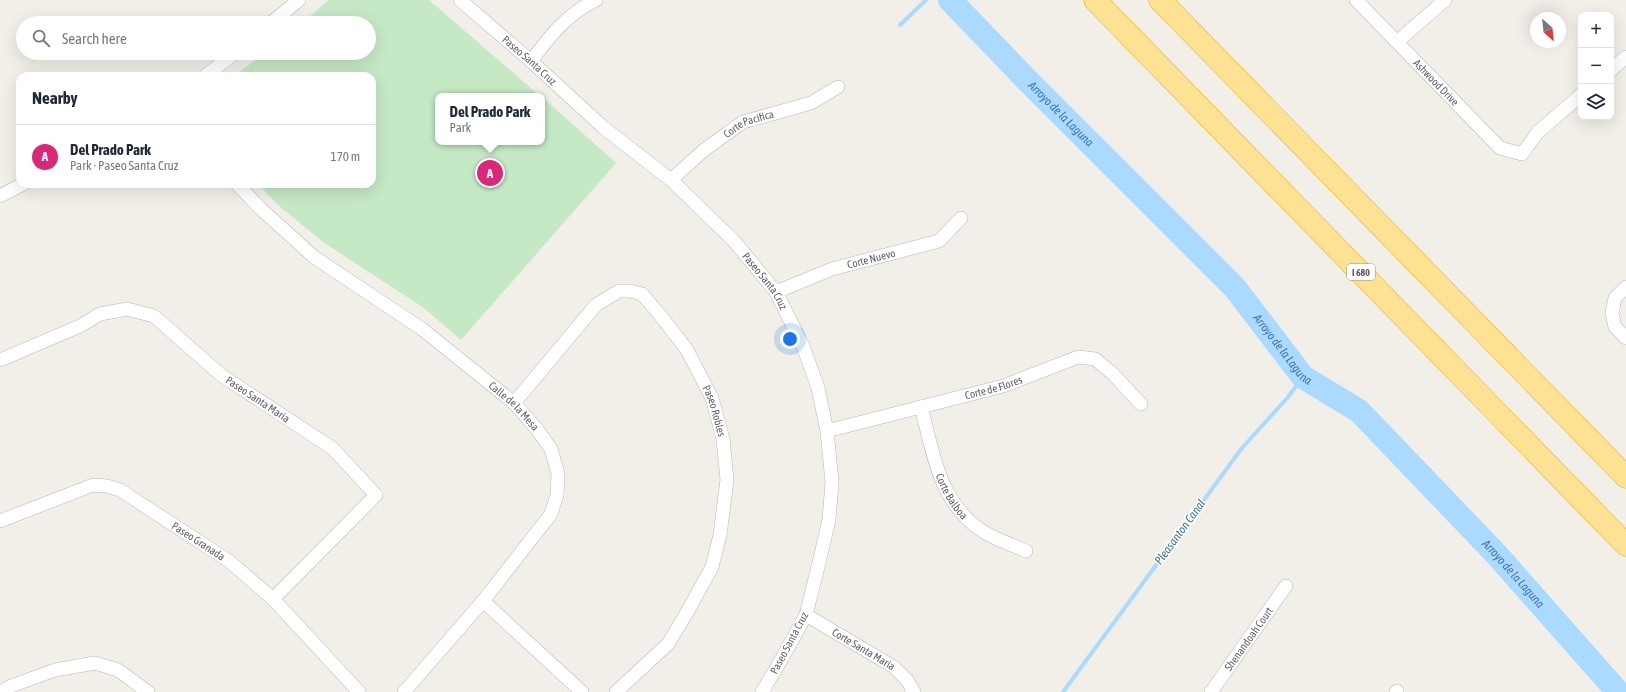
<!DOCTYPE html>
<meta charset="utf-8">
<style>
:root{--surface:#fff;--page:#f2f2f3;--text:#1f2937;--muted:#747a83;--line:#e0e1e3;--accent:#db2777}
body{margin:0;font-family:"Asap Condensed",sans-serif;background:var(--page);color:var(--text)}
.controls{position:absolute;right:12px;top:12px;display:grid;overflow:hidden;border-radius:8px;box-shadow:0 4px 16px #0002}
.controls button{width:36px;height:36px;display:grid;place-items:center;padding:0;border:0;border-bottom:1px solid var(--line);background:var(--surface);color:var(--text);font:20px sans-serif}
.compass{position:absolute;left:1530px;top:12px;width:36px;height:36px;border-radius:50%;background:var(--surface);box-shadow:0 4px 16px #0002;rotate:153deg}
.you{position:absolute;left:790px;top:339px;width:14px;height:14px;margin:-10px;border:3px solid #fff;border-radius:50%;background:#1a73e8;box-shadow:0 0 0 6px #1a73e833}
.badge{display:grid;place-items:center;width:26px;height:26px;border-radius:50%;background:var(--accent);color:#fff;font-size:13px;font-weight:700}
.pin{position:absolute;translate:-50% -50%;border:2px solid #fff;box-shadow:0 1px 4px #0006}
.popup{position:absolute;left:435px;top:93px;width:110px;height:52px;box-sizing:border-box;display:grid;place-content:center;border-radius:8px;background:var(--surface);filter:drop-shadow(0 1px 3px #0005);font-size:13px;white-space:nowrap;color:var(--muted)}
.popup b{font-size:15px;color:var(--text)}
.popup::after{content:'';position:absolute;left:50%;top:100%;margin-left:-8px;border:8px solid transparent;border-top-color:var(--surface)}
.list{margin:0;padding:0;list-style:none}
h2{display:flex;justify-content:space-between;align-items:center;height:52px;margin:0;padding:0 16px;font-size:17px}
h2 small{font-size:13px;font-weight:400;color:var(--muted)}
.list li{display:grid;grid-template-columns:26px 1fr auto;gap:12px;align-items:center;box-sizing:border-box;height:64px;padding:0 16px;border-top:1px solid var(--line)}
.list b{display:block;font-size:15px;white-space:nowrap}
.list p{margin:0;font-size:13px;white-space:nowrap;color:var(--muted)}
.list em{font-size:13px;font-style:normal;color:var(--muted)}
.icon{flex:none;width:22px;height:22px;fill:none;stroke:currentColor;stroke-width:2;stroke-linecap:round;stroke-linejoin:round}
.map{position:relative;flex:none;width:1626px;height:692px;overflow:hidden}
.search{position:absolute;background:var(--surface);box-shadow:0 4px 16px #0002;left:16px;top:16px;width:360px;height:44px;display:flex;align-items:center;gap:10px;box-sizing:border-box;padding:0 14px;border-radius:22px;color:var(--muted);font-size:15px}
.panel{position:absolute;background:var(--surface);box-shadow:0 4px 16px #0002;left:16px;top:72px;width:360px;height:116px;border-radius:12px}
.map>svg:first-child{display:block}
.green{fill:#c5e8c5}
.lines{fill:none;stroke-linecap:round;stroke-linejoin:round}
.stream{stroke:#aadaff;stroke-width:4}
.river{stroke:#aadaff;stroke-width:24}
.minor-casing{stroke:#b5b8bc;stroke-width:14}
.motorway-casing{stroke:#f9ab00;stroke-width:23}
.minor{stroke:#fff;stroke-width:13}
.motorway{stroke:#fde293;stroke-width:22}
.labels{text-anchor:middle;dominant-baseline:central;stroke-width:3.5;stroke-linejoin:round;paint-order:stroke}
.shield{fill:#fff;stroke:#8f9295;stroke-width:1}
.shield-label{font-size:10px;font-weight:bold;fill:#5f6368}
.street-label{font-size:11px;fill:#5f6368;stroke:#fff}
.water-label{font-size:12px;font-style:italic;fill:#4174aa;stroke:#fff}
</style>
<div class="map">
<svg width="1626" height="692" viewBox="0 0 1626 692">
<rect width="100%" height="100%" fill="#f1efe8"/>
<!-- green -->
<path class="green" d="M329,0H429L540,96H438V142H542V97L616,163L461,340L424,308L323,242L279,206L258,184H372V76H234L264,53H369V23H302Z"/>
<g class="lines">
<!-- stream -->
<path class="stream" d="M900,25L926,0
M1063,692L1242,448L1288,397L1303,377"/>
<!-- river -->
<path class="river" id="s1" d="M950,0L1028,81L1235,288L1303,377L1359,411L1497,555L1618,692"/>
<defs>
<g id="minor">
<path id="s2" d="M460,0L531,61L604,128L671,180L734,241L776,292L803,346L818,388L827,431L832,482L829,520L817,571L806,615L781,660L762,692"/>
<path id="s3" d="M1356,0L1500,148L1522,154L1538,132L1581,95"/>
<path d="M271,23L299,0"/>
<path d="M1397,42L1445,0"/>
<path d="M531,61C551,35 566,15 596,0"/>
<path d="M1611,70L1626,57"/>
<path d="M205,76L235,53"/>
<path id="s4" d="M671,180L704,150L743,122L811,103L838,87"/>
<path id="s5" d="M237,184L261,209L314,257L422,329L514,403L536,428L551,449L558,474L557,495L551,514L483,601L404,692"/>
<path d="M0,196L23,184"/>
<path d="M1626,287L1615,298L1612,313L1615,327L1626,338"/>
<path id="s6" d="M776,292L832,269L939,241L961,218"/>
<path id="s7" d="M0,360L80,326L100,314L127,309L154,316L221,375L332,448L376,495L273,599"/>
<path id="s8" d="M514,403L596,305L619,291H630L642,294L660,315L687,350L712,398L723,439L727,480L720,535L712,567L686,614L668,644L616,692"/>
<path id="s9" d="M921,407C934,455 939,504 984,532C997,540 1013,545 1026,551"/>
<path id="s10" d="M827,431L1003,386L1078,357L1095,359L1112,373L1141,404"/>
<path id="s11" d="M0,521L93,485L107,486L120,490L229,561L273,599L359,692"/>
<path d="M483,601L582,692"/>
<path id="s12" d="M806,615L894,667L907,680L914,692"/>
<path d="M1,692L11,686L55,670L95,663L118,670L148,692"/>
<path id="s13" d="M1211,692L1286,586"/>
<path d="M1396,692L1397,691"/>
</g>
<path id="motorway" d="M1095,0L1626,545
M1160,0L1626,477"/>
</defs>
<!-- minor casing -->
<use href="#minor" class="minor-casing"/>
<!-- motorway casing -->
<use href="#motorway" class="motorway-casing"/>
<!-- minor -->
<use href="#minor" class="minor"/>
<!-- motorway -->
<use href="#motorway" class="motorway"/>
</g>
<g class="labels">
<!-- shield labels -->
<rect class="shield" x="1347" y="264" width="28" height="16" rx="3"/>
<g class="shield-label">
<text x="1361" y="272">I 680</text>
</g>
<!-- street labels -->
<g class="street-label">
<text stroke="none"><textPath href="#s2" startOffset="92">Paseo Santa Cruz</textPath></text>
<text stroke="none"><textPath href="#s3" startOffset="115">Ashwood Drive</textPath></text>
<text stroke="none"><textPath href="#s4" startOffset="97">Corte Pacifica</textPath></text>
<text stroke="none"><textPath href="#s6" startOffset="101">Corte Nuevo</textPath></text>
<text stroke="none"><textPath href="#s2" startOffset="416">Paseo Santa Cruz</textPath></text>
<text stroke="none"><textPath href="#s10" startOffset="172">Corte de Flores</textPath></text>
<text stroke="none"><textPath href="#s7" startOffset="299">Paseo Santa Maria</textPath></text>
<text stroke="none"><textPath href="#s5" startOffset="356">Calle de la Mesa</textPath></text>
<text stroke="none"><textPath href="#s8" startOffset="317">Paseo Robles</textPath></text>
<text stroke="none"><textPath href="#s9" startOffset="95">Corte Balboa</textPath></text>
<text stroke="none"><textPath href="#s11" startOffset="221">Paseo Granada</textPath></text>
<text stroke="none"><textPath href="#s13" startOffset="65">Shenandoah Court</textPath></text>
<text transform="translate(789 643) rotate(-62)">Paseo Santa Cruz</text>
<text stroke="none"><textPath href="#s12" startOffset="67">Corte Santa Maria</textPath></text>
</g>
<!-- water labels -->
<g class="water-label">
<text stroke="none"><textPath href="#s1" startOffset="159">Arroyo de la Laguna</textPath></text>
<text stroke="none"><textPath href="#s1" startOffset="483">Arroyo de la Laguna</textPath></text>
<text transform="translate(1180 532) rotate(-54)">Pleasanton Canal</text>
<text stroke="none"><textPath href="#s1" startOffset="807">Arroyo de la Laguna</textPath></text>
</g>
</g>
</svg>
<div class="controls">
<button>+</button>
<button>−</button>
<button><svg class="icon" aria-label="layers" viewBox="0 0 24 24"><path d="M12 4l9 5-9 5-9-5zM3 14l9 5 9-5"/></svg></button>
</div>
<svg class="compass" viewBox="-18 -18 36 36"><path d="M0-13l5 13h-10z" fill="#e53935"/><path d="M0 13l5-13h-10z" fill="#747a83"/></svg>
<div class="you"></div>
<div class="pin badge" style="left:490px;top:173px">A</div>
<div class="popup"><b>Del Prado Park</b>Park</div>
<div class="search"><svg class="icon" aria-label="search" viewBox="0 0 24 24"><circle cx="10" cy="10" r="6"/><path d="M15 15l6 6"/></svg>Search here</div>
<section class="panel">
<h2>Nearby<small></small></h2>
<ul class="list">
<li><span class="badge">A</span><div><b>Del Prado Park</b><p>Park · Paseo Santa Cruz</p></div><em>170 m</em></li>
</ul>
</section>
</div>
